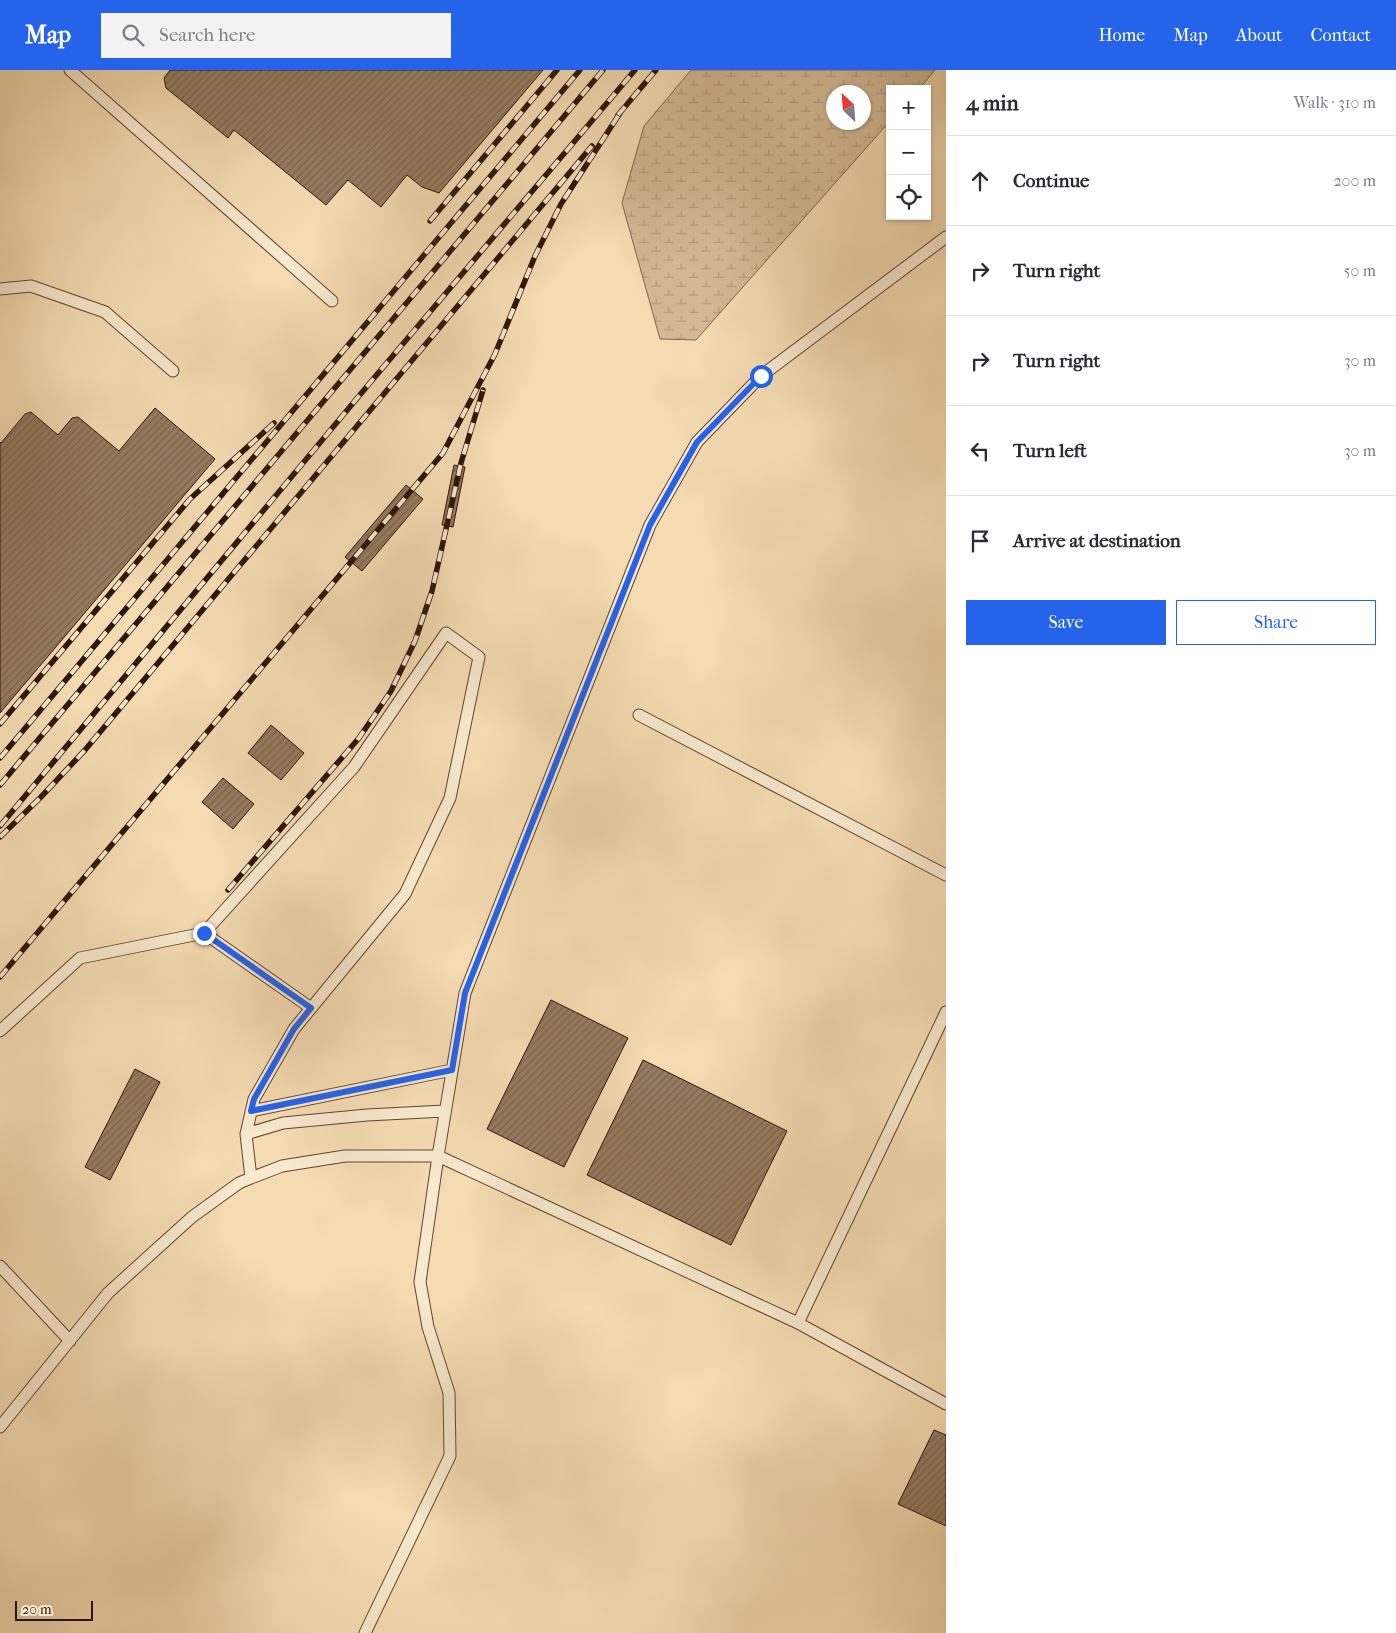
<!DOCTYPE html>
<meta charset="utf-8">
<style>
:root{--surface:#fff;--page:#f2f2f3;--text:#2b2b33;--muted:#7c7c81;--line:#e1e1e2;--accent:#2563eb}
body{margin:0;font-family:"IM FELL French Canon",serif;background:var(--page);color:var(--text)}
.controls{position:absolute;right:15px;top:15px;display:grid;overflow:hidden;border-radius:0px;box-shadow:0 1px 4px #0004}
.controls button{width:45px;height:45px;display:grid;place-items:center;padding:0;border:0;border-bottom:1px solid var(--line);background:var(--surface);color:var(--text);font:25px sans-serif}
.compass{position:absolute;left:826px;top:15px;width:45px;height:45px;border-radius:50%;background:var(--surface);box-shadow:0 1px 4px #0004;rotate:335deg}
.scale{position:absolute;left:15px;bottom:12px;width:78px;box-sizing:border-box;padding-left:5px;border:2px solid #2c150a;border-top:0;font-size:14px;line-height:18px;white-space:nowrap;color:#2c150a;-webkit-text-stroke:4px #f8e8cd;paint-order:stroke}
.stop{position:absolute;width:15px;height:15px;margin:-11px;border:4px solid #2563eb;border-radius:50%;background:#fff}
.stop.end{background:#2563eb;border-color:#fff;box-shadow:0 1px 5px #0008}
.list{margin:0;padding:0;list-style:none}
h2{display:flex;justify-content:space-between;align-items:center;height:65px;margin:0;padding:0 20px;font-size:21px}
h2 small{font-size:16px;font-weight:400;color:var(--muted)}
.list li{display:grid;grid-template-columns:32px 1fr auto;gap:15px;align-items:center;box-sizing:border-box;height:90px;padding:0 20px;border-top:1px solid var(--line)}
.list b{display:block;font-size:19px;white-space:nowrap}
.list em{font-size:16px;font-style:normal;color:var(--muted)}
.actions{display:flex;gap:10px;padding:15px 20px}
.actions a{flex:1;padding:11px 0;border:1px solid var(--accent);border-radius:0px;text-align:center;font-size:18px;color:var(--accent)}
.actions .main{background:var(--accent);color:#fff}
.icon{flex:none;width:28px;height:28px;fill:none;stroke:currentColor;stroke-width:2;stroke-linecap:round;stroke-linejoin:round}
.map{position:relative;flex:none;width:946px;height:1563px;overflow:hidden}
header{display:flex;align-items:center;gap:30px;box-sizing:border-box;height:70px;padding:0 25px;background:var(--accent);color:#fff}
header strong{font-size:24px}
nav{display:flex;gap:28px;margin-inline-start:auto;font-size:18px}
.search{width:350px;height:45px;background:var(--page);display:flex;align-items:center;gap:12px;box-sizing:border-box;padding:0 18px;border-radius:0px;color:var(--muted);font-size:19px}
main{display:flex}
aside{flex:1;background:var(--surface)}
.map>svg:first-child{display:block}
.wetland{fill:url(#wetland-marsh);stroke:#806750;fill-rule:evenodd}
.building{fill:url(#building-hatch);stroke:#2c150a}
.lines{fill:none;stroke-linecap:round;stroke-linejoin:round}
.lane-casing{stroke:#5e4634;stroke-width:13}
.lane{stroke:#f8e8cd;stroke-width:11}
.rail-casing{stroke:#2c150a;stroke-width:5.5}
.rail{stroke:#f8e8cd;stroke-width:4;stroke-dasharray:11;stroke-linecap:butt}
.route{stroke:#2563eb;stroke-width:6}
</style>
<header>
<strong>Map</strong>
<div class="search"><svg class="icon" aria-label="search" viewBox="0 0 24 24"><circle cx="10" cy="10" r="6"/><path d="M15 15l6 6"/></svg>Search here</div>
<nav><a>Home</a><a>Map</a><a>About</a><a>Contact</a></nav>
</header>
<main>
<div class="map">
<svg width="946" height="1563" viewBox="0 0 946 1563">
<defs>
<pattern id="wetland-marsh" width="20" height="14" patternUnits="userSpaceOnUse" patternTransform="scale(1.25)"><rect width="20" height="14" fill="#d3b995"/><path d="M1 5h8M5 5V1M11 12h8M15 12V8" fill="none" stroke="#b59e7f"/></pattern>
<pattern id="building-hatch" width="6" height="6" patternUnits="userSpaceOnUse" patternTransform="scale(1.25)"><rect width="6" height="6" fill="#957c61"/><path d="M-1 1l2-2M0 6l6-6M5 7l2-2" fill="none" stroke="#7a644e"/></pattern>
</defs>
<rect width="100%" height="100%" fill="#f5dbb2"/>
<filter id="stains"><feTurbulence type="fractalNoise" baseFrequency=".004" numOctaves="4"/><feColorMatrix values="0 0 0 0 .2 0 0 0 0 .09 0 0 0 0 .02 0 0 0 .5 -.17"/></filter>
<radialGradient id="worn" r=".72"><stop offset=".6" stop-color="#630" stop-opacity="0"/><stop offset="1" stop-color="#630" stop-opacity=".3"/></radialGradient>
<!-- wetland -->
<path class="wetland" d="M691,0H935L919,19H890V51L696,270L660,269L622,133L644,56ZM834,22H864V52H834Z"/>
<!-- building -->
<path class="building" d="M170,0H543L439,123L422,117L407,105L381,137L348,110L326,135L234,60L228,68L166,18L164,8Z
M155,338L215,389L0,643V372L1,373L25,344L31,342L58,365L72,348L78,347L119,381Z
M454,395L465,397L453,457L442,455Z
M406,415L423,429L362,501L345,487Z
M271,655L304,683L281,710L248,683Z
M223,708L254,734L233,759L202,732Z
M551,930L628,968L564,1097L487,1059Z
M643,990L787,1061L731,1175L587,1105Z
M135,999L160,1012L110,1110L85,1097Z
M934,1360L946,1365V1456L898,1434Z"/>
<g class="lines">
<defs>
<path id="lane" d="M70,0L332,231
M0,219L31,216L105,242L173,301
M639,645L946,805
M204,863L311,938
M0,961L80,888L204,863L354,697L446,563L479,587L450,728L405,824L294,959L254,1029L246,1064
M251,1041L452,1000
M251,1108L246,1064L283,1053L367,1045L445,1041
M0,1196L70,1271
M798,1253L946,942
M0,1357L108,1223L192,1147L239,1113L251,1108L282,1096L345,1086H438L798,1253L946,1334
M365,1563L450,1386L449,1323L428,1257L420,1212L438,1086L465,923L650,455L697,372L761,306L946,167"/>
</defs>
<!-- lane casing -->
<use href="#lane" class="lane-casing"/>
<!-- lane -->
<use href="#lane" class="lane"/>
<defs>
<path id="rail" d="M618,45L656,0
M430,151L557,0
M0,654L190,429L274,353
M0,688L580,0
M0,715L603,0
M0,756L374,308L635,0
M0,767L41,727L85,680L592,76
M228,820L359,668L391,621L415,571L432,521L461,393L483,320
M0,907L443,383L495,284L535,186L561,134L622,40"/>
</defs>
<!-- rail casing -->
<use href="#rail" class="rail-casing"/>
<!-- rail -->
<use href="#rail" class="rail"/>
</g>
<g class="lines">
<!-- route -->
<path class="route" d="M204,863L311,938L294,959L254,1029L251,1041L452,1000L465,923L650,455L697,372L761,306"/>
</g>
<rect width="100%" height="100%" filter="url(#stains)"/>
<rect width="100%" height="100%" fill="url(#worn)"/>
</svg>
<div class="controls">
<button>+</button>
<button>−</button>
<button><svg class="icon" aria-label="locate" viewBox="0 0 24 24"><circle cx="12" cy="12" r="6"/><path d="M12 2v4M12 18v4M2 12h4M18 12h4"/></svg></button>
</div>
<svg class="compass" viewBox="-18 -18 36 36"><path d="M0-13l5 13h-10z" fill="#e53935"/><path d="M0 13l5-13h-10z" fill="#7c7c81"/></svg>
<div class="scale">20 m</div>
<div class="stop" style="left:761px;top:306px"></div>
<div class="stop end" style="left:204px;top:863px"></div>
</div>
<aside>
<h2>4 min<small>Walk · 310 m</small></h2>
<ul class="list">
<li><svg class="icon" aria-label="ahead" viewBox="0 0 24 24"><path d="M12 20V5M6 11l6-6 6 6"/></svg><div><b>Continue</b></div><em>200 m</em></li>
<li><svg class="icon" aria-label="right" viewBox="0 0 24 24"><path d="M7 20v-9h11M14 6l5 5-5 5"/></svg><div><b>Turn right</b></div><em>50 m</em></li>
<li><svg class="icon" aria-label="right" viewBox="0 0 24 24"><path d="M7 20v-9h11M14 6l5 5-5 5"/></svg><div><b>Turn right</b></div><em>30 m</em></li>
<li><svg class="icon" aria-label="left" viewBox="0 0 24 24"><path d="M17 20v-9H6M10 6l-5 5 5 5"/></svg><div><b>Turn left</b></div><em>30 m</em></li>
<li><svg class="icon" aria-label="arrive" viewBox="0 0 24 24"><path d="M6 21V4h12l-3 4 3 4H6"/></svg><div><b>Arrive at destination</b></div></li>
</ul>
<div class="actions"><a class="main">Save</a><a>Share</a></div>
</aside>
</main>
